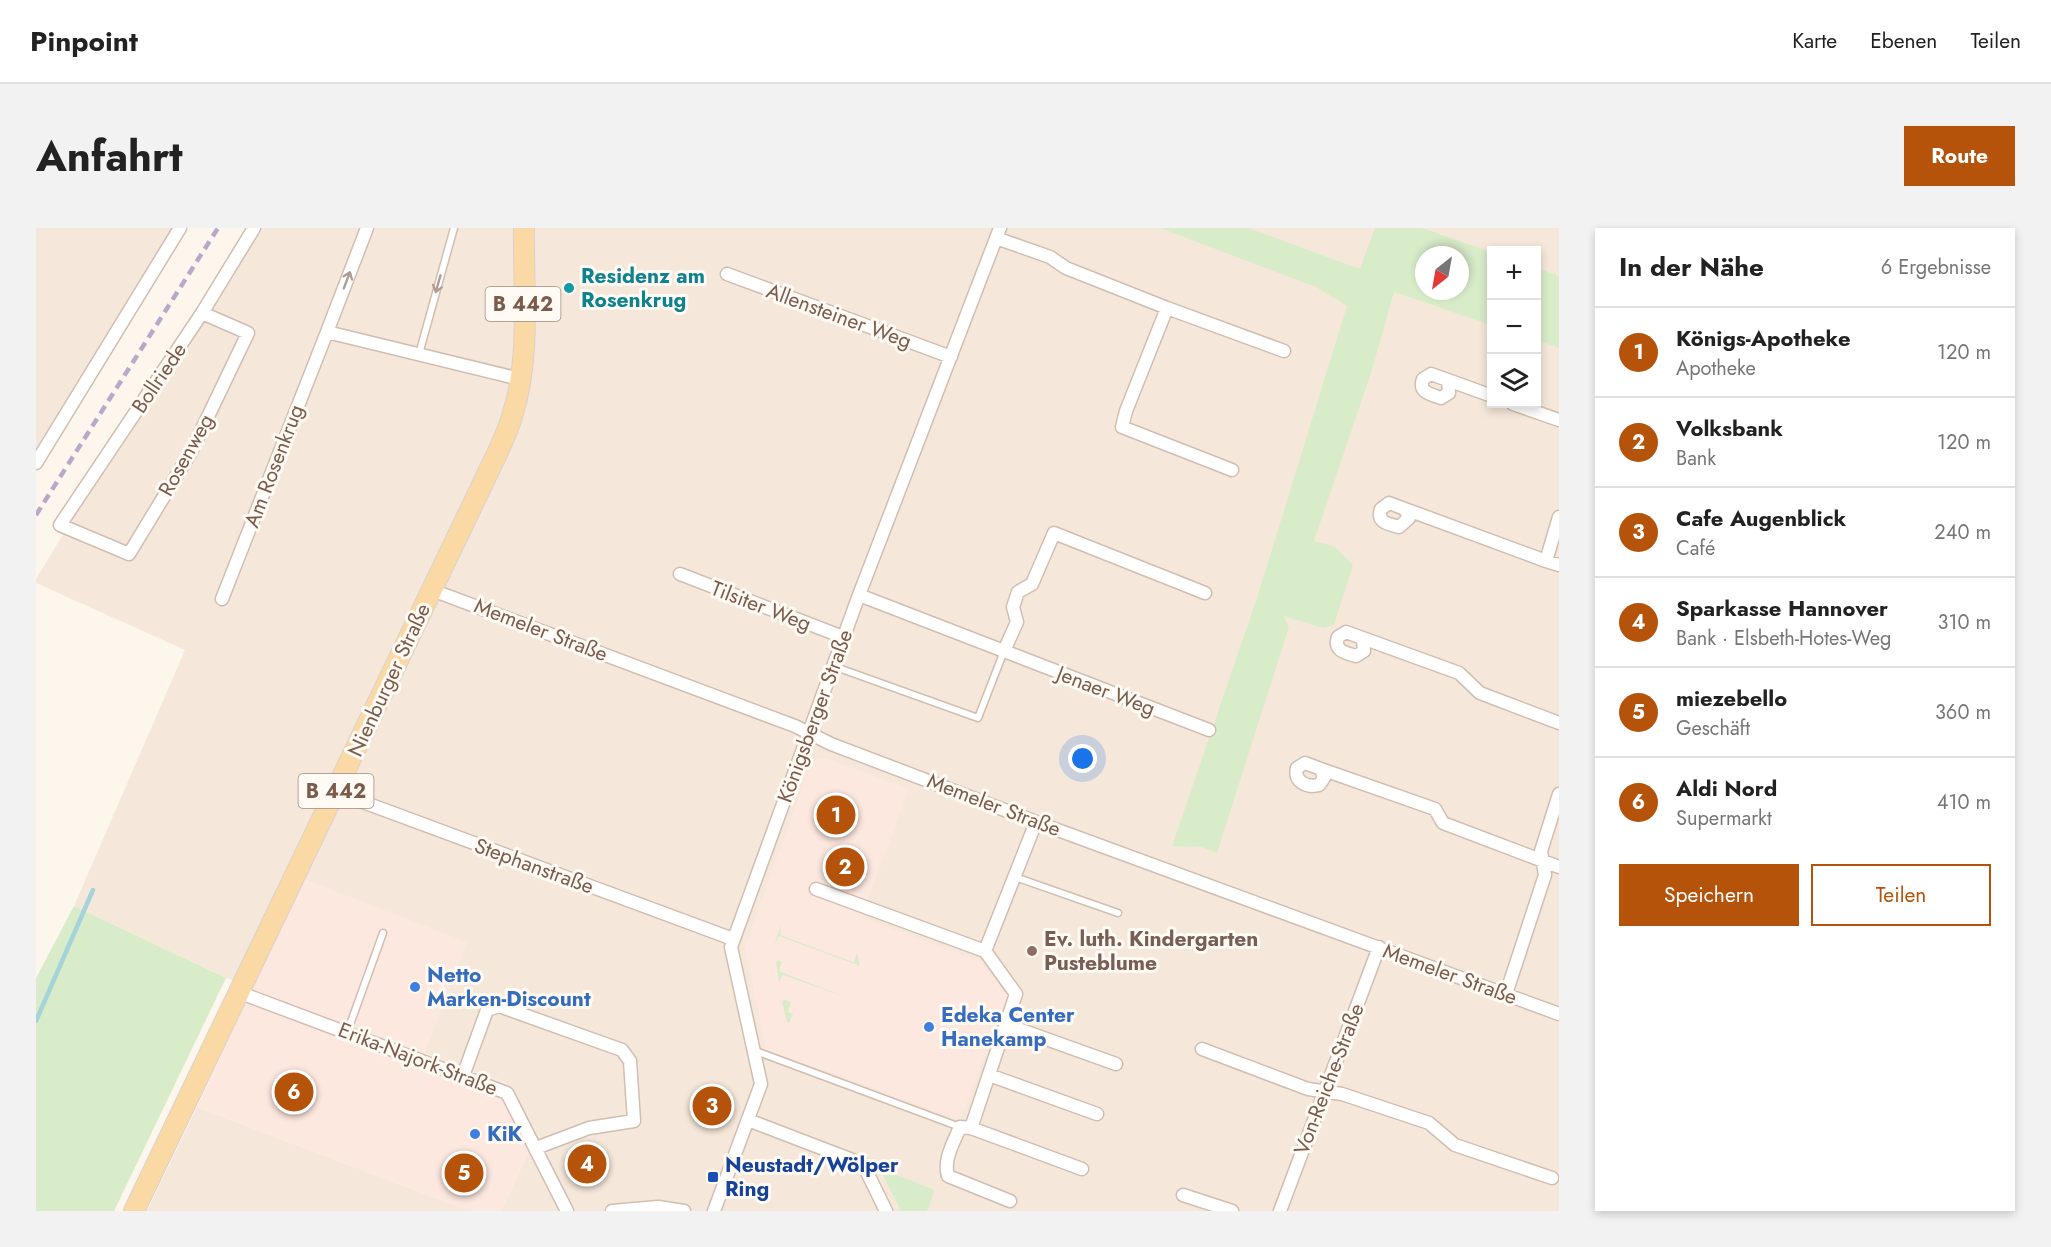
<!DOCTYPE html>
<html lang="de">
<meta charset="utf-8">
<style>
:root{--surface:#fff;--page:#f2f2f2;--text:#222;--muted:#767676;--line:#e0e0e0;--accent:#b45309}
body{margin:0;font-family:Jost,sans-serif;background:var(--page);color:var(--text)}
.controls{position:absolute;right:18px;top:18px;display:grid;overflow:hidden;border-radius:0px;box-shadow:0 3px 9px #0003}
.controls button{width:54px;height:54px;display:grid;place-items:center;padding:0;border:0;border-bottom:2px solid var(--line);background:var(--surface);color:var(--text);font:30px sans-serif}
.compass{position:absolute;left:1379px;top:18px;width:54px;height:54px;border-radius:50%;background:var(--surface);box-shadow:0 3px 9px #0003;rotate:211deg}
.you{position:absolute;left:1047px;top:531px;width:21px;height:21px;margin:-15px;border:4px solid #fff;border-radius:50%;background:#1a73e8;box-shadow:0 0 0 9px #1a73e833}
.badge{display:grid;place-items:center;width:39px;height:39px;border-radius:50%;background:var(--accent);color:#fff;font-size:20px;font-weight:700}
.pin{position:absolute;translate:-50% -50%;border:3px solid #fff;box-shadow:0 2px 6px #0006}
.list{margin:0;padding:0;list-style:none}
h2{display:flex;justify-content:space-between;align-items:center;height:78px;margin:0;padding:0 24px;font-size:26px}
h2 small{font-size:20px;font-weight:400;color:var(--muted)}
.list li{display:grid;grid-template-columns:39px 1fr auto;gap:18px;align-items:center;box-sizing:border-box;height:90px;padding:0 24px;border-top:2px solid var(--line)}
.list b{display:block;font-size:22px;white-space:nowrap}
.list p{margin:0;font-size:20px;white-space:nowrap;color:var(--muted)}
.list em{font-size:20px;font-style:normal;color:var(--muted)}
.actions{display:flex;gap:12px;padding:18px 24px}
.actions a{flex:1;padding:14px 0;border:2px solid var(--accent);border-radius:0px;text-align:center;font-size:21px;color:var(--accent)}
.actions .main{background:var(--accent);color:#fff}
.icon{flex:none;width:33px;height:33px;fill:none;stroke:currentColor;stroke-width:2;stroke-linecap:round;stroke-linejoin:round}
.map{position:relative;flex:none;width:1523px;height:983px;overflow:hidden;border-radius:0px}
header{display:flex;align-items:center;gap:36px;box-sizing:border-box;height:84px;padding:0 30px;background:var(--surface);border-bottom:2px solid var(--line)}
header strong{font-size:28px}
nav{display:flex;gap:33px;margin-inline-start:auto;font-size:21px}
.intro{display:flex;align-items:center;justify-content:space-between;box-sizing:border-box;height:144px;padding:0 36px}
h1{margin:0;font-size:42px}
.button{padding:15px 27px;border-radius:0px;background:var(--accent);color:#fff;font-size:21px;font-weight:700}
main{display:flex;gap:36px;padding:0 36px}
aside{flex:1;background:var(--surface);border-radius:0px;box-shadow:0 3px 9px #0003}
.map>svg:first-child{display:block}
.residential{fill:#f5e8da;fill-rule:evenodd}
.commercial{fill:#fde8e0}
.green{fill:#d8ecc9;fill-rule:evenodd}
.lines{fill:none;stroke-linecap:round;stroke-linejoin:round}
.stream{stroke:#a5d3da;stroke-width:4.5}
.lane-casing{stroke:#d1beb0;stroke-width:9}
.street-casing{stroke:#d1beb0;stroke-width:15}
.primary-casing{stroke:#dad1cd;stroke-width:22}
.lane{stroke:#fff;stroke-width:6}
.street{stroke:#fff;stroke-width:12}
.primary{stroke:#fbd9a5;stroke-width:20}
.rail{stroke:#b9a8c9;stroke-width:4.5;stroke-dasharray:9 6;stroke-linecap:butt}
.oneway{stroke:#af9d94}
.culture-dot{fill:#0f9aa8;stroke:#fffaf3;stroke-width:2}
.education-dot{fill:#8d6e63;stroke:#fffaf3;stroke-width:2}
.shop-dot{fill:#3f7fe0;stroke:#fffaf3;stroke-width:2}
.transit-dot{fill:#1a4fb4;stroke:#fffaf3;stroke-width:2}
.labels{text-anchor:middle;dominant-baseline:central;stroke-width:6;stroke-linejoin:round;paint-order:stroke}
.shield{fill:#fffaf3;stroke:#a28b7f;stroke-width:1.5}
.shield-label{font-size:20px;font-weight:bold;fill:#7a5c4d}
.culture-label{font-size:21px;font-weight:bold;fill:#0d838f;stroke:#fffaf3;text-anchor:start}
.street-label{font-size:21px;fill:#7a5c4d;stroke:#fffaf3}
.education-label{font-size:21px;font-weight:bold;fill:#785e54;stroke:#fffaf3;text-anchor:start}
.shop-label{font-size:21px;font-weight:bold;fill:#366cbe;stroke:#fffaf3;text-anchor:start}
.transit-label{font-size:21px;font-weight:bold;fill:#164399;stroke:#fffaf3;text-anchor:start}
</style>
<header>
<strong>Pinpoint</strong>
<nav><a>Karte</a><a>Ebenen</a><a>Teilen</a></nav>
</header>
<div class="intro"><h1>Anfahrt</h1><a class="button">Route</a></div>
<main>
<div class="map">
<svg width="1523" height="983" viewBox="0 0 1523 983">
<rect width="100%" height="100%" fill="#fdf6ec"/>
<!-- residential -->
<path class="residential" d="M0,0H144L0,225Z
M213,0H1523V983H465L499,910L469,854L388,825L430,714L216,758L190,750L38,678L149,422L0,355V351ZM1456,22H1500V176H1456ZM1388,27H1424V63H1388Z
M161,879L434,983H111Z"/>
<!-- commercial -->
<path class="commercial" d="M789,530L873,561L825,690L944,733L972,768L924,892L730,821L709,719L774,539L781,531Z
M268,651L430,714L388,825L469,854L499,910L465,983H434L161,879Z"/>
<!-- green -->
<path class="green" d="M1124,0H1212L1324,41L1339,0H1386L1455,24V97L1358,64L1336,142L1278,313L1298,318L1317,337L1298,397L1287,400L1248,388L1253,399L1181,625L1166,619L1136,618L1221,370L1311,78L1280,59ZM1388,27H1424V63H1388Z
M1501,40L1523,48V120L1501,112Z
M38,678L190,750L78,983H0V750Z
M745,697L744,707L814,733L818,734L821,725L824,738L743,708L738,717Z
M742,732L746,734L743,743L812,770L747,747L743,754L740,734Z
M749,772L755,774L752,784L788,798L757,786L753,795L751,794L746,773Z
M843,940L899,962L891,983H865Z"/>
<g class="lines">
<!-- stream -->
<path class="stream" d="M0,793L57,662"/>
<defs>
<path id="lane" d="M383,126L418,0
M797,438L942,490L968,423
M979,649L1082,685
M311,805L347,705
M717,822L924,899"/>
<path id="street" d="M960,10L1014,29L1030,40L1131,80L1090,183L1086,199L1196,242
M691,46L915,129
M1131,80L1248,123
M166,85L212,105L155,224L93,326L24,297L166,85L218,0
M291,104L331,0
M1412,152L1413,165L1405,170C1395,166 1382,165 1387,151L1395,146L1456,168
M1477,176L1523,192
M0,235L144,0
M1369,281L1373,290L1363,299C1353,296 1340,295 1345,281L1353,275L1369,281L1510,333
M1523,289L1510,333L1523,337
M644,346L807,409
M396,362L759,498L795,516L1000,594L1523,786
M823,367L968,423L981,394L977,379L982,364L996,356L1018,305L1169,365
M186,371L291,104L484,151
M1327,410L1328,423L1320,428C1310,425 1297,423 1302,409L1310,404L1423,445L1444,465L1523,495
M968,423L1173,502
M1285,541L1288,550L1283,557C1272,560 1257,554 1261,540L1269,535L1285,541L1399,581L1407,595L1523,639
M300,564L697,711
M780,661L949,723
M202,764L471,865L531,983
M1470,766L1509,647L1505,623L1523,566
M971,797L1080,836
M1166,821L1272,861L1306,866L1393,895L1419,917L1516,950
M953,847L1061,886
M427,848L451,782L463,778L586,822L594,833L598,893L553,900L500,920
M712,892L827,936L850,983
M935,900L980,766L949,723L1000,594
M1147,967L1196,983
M974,973L912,948C907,931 918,914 924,899L935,900L1046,941
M576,983L622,979L648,983
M678,983L725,856L695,719L823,367L964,0
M1244,983L1343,719"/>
<path id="primary" d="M98,983L448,253C458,231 471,208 477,185C495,127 487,60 488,0"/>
</defs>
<!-- lane casing -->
<use href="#lane" class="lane-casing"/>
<!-- street casing -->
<use href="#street" class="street-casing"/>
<!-- primary casing -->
<use href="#primary" class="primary-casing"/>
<!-- lane -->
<use href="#lane" class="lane"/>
<!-- street -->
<use href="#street" class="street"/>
<!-- primary -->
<use href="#primary" class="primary"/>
<!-- rail -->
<path class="rail" d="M0,287L182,0"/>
</g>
<!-- one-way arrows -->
<defs><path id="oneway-shaft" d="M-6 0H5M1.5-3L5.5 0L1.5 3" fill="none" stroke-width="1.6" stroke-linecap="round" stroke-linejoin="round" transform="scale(1.5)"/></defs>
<g class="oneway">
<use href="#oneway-shaft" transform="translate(311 52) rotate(-69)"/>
<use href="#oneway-shaft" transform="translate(402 56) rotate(106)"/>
</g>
<!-- markers -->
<circle class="culture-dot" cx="533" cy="60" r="6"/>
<circle class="education-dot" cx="996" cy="723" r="6"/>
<g class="shop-dot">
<circle cx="379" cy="759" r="6"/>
<circle cx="893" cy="799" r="6"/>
<circle cx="439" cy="906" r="6"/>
</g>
<rect class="transit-dot" x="671" y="943" width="12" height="12" rx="3"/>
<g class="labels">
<!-- shield labels -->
<g class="shield">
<rect x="449.5" y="59" width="75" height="34" rx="4.5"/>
<rect x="262.5" y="546" width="75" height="34" rx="4.5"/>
</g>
<g class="shield-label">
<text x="487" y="76">B 442</text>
<text x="300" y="563">B 442</text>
</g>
<!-- culture labels -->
<g class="culture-label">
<text x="545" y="48">Residenz am<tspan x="545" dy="24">Rosenkrug</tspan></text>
</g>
<!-- street labels -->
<g class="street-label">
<text transform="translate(803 88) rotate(20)">Allensteiner Weg</text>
<text transform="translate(123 150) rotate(-56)">Bollriede</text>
<text transform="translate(150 227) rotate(-61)">Rosenweg</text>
<text transform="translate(238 238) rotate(-69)">Am Rosenkrug</text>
<text transform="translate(725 378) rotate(21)">Tilsiter Weg</text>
<text transform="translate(505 402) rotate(21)">Memeler Straße</text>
<text transform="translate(353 452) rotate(-65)">Nienburger Straße</text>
<text transform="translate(1070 463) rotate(21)">Jenaer Weg</text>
<text transform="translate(779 488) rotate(-70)">Königsberger Straße</text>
<text transform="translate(958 577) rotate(21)">Memeler Straße</text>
<text transform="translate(498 638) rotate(20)">Stephanstraße</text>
<text transform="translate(1414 746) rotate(20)">Memeler Straße</text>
<text transform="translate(382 831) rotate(21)">Erika-Najork-Straße</text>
<text transform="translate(1293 851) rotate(-69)">Von-Reiche-Straße</text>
</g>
<!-- education labels -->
<g class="education-label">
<text x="1008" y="711">Ev. luth. Kindergarten<tspan x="1008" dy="24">Pusteblume</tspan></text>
</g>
<!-- shop labels -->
<g class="shop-label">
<text x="391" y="747">Netto<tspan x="391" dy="24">Marken-Discount</tspan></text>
<text x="905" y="787">Edeka Center<tspan x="905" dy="24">Hanekamp</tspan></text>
<text x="451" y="906">KiK</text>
</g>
<!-- transit labels -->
<g class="transit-label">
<text x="689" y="937">Neustadt/Wölper<tspan x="689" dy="24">Ring</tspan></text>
</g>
</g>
</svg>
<div class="controls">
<button>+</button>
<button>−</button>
<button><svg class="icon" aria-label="layers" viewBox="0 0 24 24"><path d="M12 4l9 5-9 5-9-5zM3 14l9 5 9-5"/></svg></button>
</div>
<svg class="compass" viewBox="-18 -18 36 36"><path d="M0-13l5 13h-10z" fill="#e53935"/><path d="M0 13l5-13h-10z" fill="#767676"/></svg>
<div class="you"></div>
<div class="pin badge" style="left:800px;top:587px">1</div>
<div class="pin badge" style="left:809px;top:639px">2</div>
<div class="pin badge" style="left:676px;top:878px">3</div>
<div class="pin badge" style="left:551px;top:936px">4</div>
<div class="pin badge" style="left:428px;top:945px">5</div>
<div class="pin badge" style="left:258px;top:864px">6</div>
</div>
<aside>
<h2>In der Nähe<small>6 Ergebnisse</small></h2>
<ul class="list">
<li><span class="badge">1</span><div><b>Königs-Apotheke</b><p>Apotheke</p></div><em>120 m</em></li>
<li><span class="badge">2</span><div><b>Volksbank</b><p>Bank</p></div><em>120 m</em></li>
<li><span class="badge">3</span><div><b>Cafe Augenblick</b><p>Café</p></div><em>240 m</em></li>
<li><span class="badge">4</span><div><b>Sparkasse Hannover</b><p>Bank · Elsbeth-Hotes-Weg</p></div><em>310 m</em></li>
<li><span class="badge">5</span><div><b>miezebello</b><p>Geschäft</p></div><em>360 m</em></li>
<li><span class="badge">6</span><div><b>Aldi Nord</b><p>Supermarkt</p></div><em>410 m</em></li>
</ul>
<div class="actions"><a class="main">Speichern</a><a>Teilen</a></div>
</aside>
</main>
